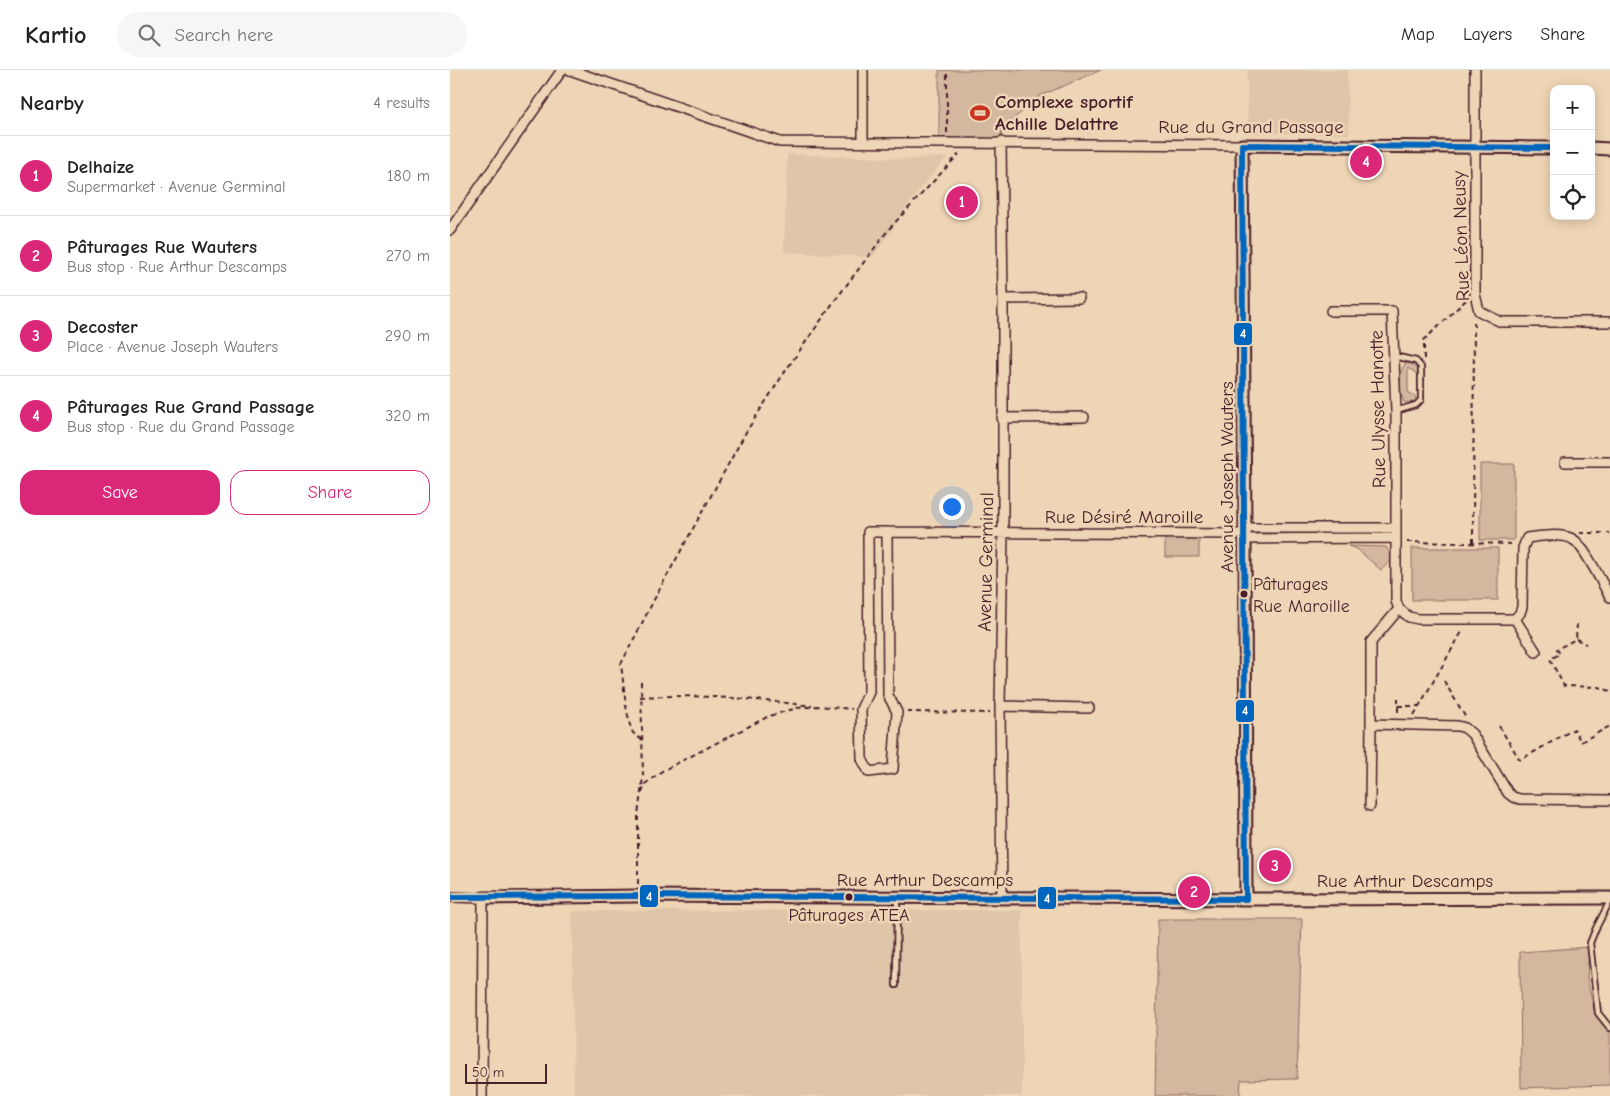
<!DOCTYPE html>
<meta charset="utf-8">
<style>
:root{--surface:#fff;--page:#f6f6f6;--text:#222;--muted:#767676;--line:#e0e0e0;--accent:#db2777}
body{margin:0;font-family:"Comic Neue",sans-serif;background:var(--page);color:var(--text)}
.controls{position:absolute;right:15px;top:15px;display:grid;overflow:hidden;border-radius:10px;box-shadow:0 2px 12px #0003}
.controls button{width:45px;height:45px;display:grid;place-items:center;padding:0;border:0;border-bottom:1px solid var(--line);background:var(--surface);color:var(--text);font:25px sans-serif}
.scale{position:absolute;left:15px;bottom:12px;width:82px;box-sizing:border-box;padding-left:5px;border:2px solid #4a1f2b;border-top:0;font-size:14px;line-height:18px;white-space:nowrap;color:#4a1f2b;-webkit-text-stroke:4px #eed5b5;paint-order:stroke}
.you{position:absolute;left:501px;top:436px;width:18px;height:18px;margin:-12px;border:4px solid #fff;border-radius:50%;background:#1a73e8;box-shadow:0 0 0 8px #1a73e833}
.badge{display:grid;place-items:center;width:32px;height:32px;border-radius:50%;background:var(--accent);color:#fff;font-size:16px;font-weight:700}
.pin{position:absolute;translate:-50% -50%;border:2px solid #fff;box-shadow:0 1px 5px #0006}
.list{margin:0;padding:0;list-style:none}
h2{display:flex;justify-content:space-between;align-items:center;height:65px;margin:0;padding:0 20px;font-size:21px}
h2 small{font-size:16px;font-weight:400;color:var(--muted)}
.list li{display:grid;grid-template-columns:32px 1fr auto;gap:15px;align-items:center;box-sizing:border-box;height:80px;padding:0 20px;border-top:1px solid var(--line)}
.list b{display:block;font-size:19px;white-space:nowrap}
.list p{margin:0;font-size:16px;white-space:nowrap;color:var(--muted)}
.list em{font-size:16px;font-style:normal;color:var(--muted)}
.actions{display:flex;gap:10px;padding:15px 20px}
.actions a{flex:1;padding:11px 0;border:1px solid var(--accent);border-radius:15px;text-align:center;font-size:18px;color:var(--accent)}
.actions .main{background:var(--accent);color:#fff}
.icon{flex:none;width:28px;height:28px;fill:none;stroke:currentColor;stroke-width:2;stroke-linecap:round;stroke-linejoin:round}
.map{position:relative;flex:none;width:1160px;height:1026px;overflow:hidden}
header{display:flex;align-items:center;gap:30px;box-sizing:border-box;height:70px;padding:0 25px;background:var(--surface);border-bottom:1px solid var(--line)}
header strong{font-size:24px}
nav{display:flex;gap:28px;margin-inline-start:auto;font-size:18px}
.search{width:350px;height:45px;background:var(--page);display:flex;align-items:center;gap:12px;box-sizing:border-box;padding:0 18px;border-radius:28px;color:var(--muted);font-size:19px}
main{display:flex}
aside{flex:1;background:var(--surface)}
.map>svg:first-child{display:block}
.built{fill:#e0c6a9}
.green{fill:#d3b79f;stroke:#8e6b65}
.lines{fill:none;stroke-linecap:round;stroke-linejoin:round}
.service-casing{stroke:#4a1f2b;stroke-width:8}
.minor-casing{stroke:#4a1f2b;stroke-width:12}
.tertiary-casing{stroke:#4a1f2b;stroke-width:15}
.path{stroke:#4a1f2b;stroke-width:2;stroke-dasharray:5 4;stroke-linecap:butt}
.service{stroke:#eed5b5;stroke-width:4.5}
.minor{stroke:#eed5b5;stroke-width:9}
.tertiary{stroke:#eed5b5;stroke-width:11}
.bus-1-casing{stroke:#eed5b5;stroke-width:10}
.bus-1{stroke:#0065bd;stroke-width:6}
.bus-dot{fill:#4a1f2b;stroke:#eed5b5;stroke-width:2}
.labels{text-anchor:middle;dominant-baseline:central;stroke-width:5;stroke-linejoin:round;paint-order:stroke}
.bus-label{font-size:18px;fill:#4a1f2b;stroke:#eed5b5;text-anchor:start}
.poi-label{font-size:19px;font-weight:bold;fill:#4a1f2b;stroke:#eed5b5;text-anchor:start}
.street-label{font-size:19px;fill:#4a1f2b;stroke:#eed5b5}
.line-badge{stroke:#eed5b5;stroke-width:2}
.badge-label{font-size:14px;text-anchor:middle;font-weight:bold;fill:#fff}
</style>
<header>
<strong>Kartio</strong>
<div class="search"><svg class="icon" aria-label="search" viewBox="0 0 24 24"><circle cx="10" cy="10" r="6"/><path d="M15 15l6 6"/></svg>Search here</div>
<nav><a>Map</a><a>Layers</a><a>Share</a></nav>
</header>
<main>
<aside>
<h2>Nearby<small>4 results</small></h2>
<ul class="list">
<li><span class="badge">1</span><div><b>Delhaize</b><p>Supermarket · Avenue Germinal</p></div><em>180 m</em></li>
<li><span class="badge">2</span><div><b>Pâturages Rue Wauters</b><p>Bus stop · Rue Arthur Descamps</p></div><em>270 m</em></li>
<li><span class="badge">3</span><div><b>Decoster</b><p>Place · Avenue Joseph Wauters</p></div><em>290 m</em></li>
<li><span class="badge">4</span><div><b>Pâturages Rue Grand Passage</b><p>Bus stop · Rue du Grand Passage</p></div><em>320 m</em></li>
</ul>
<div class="actions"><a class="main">Save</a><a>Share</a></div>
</aside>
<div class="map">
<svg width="1160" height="1026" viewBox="0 0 1160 1026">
<rect width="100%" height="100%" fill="#eed5b5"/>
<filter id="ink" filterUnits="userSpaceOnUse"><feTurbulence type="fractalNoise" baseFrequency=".02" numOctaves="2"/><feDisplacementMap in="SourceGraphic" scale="10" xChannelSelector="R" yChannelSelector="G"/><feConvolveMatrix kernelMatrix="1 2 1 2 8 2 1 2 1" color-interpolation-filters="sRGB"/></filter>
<g filter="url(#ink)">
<!-- built -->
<path class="built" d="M797,0H897L899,64L798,63Z
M337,84L461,89L497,87L467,123L423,187L334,182Z
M572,840V1026H124L122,841Z"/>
<!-- green -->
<path class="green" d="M489,0H651L590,26L552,59L551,72L489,73Z
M955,294C962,292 966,296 969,302L968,304L958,298V322L965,326L966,329L965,332L955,333C949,326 948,301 955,294Z
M1030,394H1064V470H1030Z
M715,468H749V487H715Z
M898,476L936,477L941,484V491L931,500L907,479Z
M962,478H1048V530H962Z
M708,849H852L847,1009L791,1010L790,1026H705Z
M1139,877L1137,909L1145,944L1160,963V1015L1071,1018L1070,882Z"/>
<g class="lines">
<defs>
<path id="service" d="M944,286L966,291L971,297V330L966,335L946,341
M1160,831L1146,858L1140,873L1148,943L1160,958
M446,915L447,829"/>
<path id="minor" d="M120,0L330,72L792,75
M413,0V72
M1025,0V224L1029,241L1051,252H1160
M551,72L553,229V462L550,636L552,828
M0,160L112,0
M553,229L629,228
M881,241H942L946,341V531L949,539
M552,348L634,347
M1115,392H1160
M795,458H946
M437,462L438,625L447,642L443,699L419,702L412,689L411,639L419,622L418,462H437L794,464
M794,469L946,468
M949,539L921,572V654L1008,656L1015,658L1022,664L1058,723L1063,727L1070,729L1160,730
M949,539L959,547L968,549H1065L1070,543L1072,537L1073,478L1077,468C1088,466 1114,463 1124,470C1134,476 1153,515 1160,527
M1065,549L1086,582
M550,636L639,638
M920,736L921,654
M0,827L33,828L32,1026"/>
<path id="tertiary" d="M1141,78L1160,79
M33,828L188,826L796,829L1160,828
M796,829L795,458L792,75L1104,78"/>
</defs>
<!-- service casing -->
<use href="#service" class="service-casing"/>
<!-- minor casing -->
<use href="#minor" class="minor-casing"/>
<!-- tertiary casing -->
<use href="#tertiary" class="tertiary-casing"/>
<!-- path -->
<path class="path" d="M497,63V0
M974,289V270L1017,229
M1130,463H1160
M957,472L1065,474
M1023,473L1024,249
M1127,554L1126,569L1107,579L1110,584L1100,589L1114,616L1149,617L1160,621
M1126,569L1136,574
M994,611L1016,648
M190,627C247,624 305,629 362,636
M948,628V646
M948,636H969
M457,642L540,643
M964,645L1013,560
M1049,656L1070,690L1124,659L1131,672L1158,657L1160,661
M192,670L183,663L180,655L176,636L171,594L206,526L296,362L336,300L383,233L439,159L509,84
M192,723L195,714L212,701L319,646L347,638L368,636L402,639
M188,814V745L193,707L191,612"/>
<!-- service -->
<use href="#service" class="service"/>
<!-- minor -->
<use href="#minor" class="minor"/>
<!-- tertiary -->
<use href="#tertiary" class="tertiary"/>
<defs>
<path id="bus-1" d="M792,75L796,829
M792,75L1104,78
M0,827L188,826L796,829"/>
</defs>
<!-- bus-1 casing -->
<use href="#bus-1" class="bus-1-casing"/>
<!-- bus-1 -->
<use href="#bus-1" class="bus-1"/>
</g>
</g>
<!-- icons -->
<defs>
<symbol id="stadium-bare" viewBox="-9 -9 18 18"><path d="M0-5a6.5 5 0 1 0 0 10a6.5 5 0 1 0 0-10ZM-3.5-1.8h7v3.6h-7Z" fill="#c8321e" stroke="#eed5b5" stroke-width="2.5" paint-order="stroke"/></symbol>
</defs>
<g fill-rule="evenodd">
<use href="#stadium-bare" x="516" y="29" width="28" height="28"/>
</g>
<!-- markers -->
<g class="bus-dot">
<circle cx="794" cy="524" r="4.5"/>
<circle cx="399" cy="827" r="4.5"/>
</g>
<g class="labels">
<!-- bus labels -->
<g class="bus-label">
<text x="803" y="514">Pâturages<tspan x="803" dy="22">Rue Maroille</tspan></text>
<text x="399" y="845" text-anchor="middle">Pâturages ATEA</text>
</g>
<!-- poi labels -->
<g class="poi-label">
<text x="545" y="32">Complexe sportif<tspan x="545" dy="22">Achille Delattre</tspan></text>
</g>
<!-- street labels -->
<g class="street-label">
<text x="801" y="57">Rue du Grand Passage</text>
<text transform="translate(1011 166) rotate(-92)">Rue Léon Neusy</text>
<text transform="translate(928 339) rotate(-91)">Rue Ulysse Hanotte</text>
<text transform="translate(777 407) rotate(-90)">Avenue Joseph Wauters</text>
<text x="674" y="447">Rue Désiré Maroille</text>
<text transform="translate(536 492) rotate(-89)">Avenue Germinal</text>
<text x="475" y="810">Rue Arthur Descamps</text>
<text x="955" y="811">Rue Arthur Descamps</text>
</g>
</g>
<g class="line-badge">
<rect x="783" y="252" width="20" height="24" rx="5" fill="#0065bd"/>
<rect x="785" y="629" width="20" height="24" rx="5" fill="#0065bd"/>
<rect x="189" y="814" width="20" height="24" rx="5" fill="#0065bd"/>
<rect x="587" y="816" width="20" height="24" rx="5" fill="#0065bd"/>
</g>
<g class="badge-label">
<text x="793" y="268">4</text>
<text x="795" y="645">4</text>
<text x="199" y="831">4</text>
<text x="597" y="833">4</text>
</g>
</svg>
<div class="controls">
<button>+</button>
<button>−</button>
<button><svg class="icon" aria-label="locate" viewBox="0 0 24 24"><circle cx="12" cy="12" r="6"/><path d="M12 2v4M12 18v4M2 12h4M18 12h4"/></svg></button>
</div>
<div class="scale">50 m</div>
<div class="you"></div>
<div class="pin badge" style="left:512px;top:132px">1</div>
<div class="pin badge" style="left:744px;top:822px">2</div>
<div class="pin badge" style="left:825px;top:796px">3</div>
<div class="pin badge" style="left:916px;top:92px">4</div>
</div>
</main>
